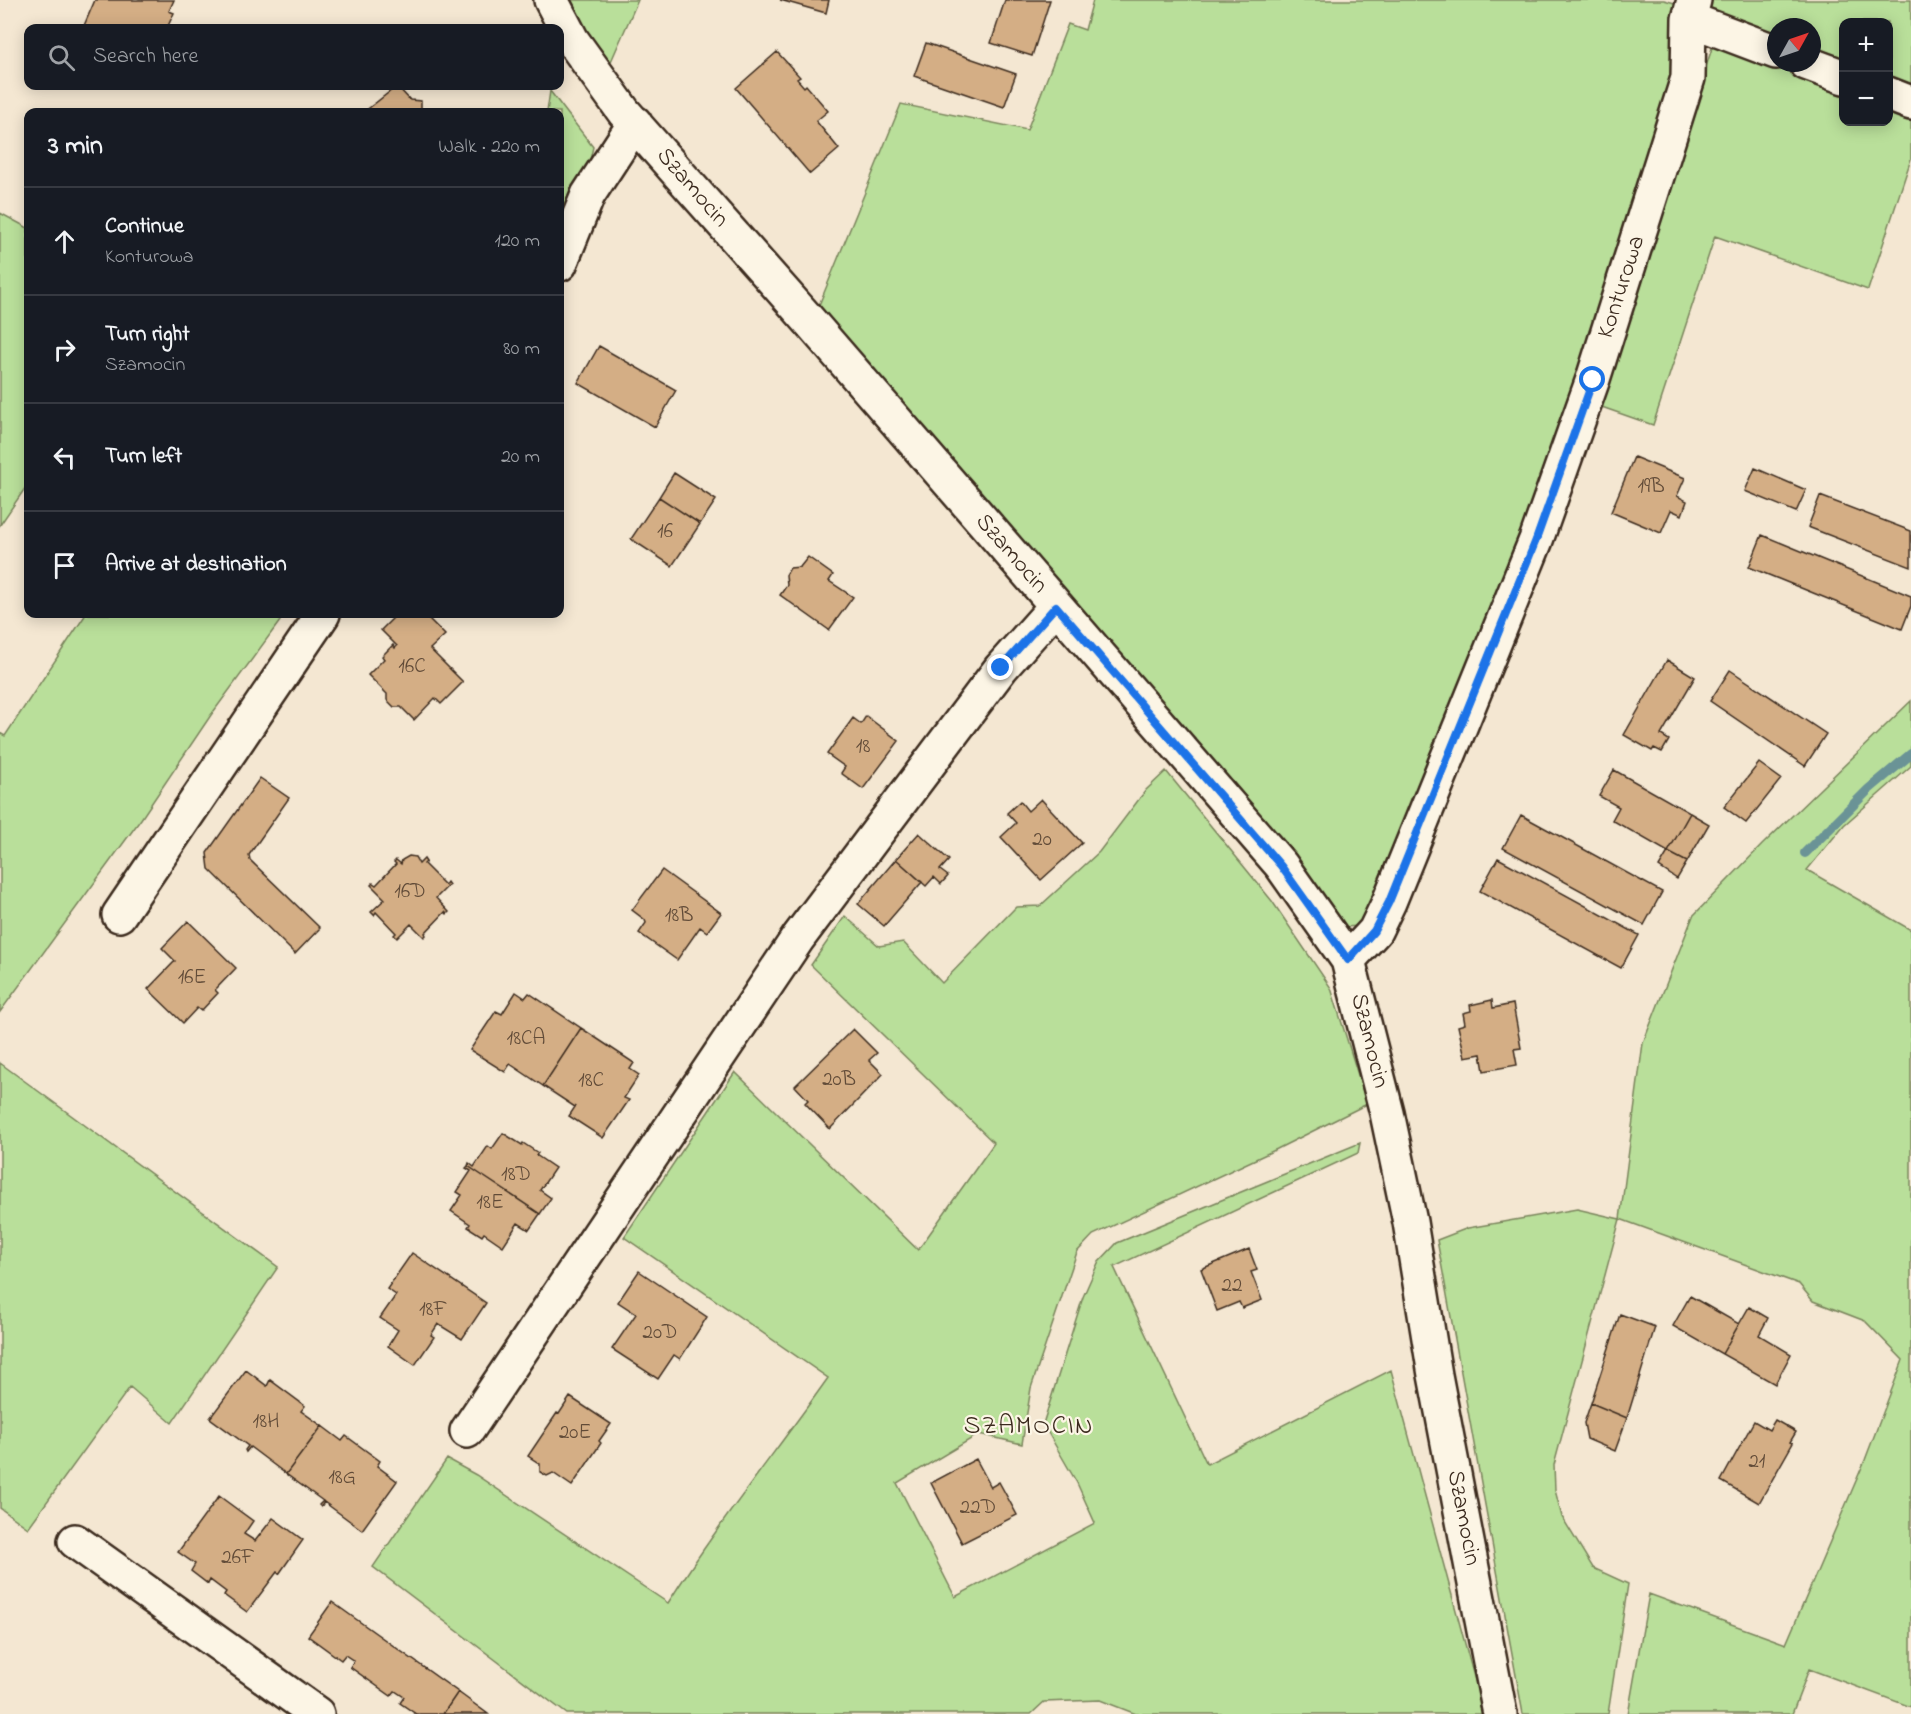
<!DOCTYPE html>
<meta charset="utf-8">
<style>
:root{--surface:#171b24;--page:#20242c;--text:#f1f3f6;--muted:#9ea1a6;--line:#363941}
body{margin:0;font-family:"Indie Flower",sans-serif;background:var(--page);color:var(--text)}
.controls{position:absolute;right:18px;top:18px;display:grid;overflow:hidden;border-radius:12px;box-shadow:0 3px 15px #0003}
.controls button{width:54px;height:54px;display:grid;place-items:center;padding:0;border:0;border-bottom:2px solid var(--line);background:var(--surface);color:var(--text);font:30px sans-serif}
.compass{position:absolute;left:1767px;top:18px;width:54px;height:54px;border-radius:50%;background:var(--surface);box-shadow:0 3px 15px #0003;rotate:50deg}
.stop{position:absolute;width:18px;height:18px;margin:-14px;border:4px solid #1a73e8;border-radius:50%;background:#fff}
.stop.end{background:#1a73e8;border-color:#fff;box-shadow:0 2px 6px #0008}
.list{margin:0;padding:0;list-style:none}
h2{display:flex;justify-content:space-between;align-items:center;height:78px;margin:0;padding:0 24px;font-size:26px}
h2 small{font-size:20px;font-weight:400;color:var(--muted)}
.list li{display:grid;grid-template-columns:39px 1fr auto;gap:18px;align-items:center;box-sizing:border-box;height:108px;padding:0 24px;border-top:2px solid var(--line)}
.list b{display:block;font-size:22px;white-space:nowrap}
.list p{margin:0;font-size:20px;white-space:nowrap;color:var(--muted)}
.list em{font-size:20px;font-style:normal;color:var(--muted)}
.icon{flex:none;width:33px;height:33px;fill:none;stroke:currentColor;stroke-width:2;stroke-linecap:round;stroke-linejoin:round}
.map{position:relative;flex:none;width:1911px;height:1714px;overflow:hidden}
.search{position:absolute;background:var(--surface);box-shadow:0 3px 15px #0003;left:24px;top:24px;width:540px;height:66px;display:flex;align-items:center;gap:15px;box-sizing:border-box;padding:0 21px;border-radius:12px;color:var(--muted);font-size:22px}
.panel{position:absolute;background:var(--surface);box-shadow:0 3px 15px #0003;left:24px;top:108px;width:540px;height:510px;border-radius:12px}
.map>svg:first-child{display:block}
.green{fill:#b9df9a;stroke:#7a845c;stroke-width:1.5}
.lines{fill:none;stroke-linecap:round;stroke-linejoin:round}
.stream{stroke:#6a9396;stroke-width:10}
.building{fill:#d4ae85;stroke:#3b2a1e;stroke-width:1.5}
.minor-casing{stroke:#3b2a1e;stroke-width:38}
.minor{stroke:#fcf5e5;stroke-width:33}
.route{stroke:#1a73e8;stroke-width:8}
.labels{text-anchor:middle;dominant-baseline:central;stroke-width:4.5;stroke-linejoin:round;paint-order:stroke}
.number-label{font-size:21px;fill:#614b38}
.street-label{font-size:24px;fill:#3b2a1e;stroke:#fcf5e5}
.neighbourhood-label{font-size:26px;letter-spacing:1.5px;fill:#3b2a1e;stroke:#fcf5e5}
</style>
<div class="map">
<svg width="1911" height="1714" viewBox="0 0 1911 1714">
<rect width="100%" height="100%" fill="#f4e7d2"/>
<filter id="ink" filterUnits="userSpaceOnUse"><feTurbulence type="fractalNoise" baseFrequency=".0167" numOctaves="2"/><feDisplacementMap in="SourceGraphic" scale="12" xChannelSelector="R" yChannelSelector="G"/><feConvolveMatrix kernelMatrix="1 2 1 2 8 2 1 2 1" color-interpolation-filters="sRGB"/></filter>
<g filter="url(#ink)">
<!-- green -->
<path class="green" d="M568,0H638L609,66L572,8Z
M1093,0H1664L1682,5L1678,76L1551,470L1363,926L1341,927L817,310L901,104L1027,130L1068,24L1085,30Z
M1706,0H1911V89L1889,81L1888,22H1844L1843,64L1812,53V27H1776V39L1702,12Z
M1715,39L1843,88L1844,122H1888L1889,105L1911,114V159L1868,290L1715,236L1653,425L1596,405Z
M550,91L593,147L580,204L560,235V112H547Z
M0,213L28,228V484L0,525Z
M86,614H274L280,621L211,715L141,819L0,1012V733L5,736Z
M1911,701V766L1844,825L1807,870L1911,930V1707L1809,1669L1792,1714H1628L1649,1594L1786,1644L1865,1460L1903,1360L1865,1321L1813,1301L1799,1284L1620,1219L1554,1465L1555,1490L1562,1517L1593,1568L1628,1584L1608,1714H1523L1437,1240L1468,1228L1577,1209L1620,1219L1643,1043L1693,916L1762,845Z
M1166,771L1272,901L1331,988L1367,1104L1277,1149L1093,1235L1077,1252L1031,1388L1022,1444L979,1434L897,1483L955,1597L1095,1523L1077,1483L1043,1424L1083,1297L1098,1263L1117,1243L1360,1143L1358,1153L1114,1267L1207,1464L1391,1370L1484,1714H1136L1100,1700L1044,1702L1031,1714H567L373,1567L447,1459L476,1475L668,1603C717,1525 775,1453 828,1378L624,1237L735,1072L918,1250L994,1143L811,965L845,916L879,946L903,942L942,983L1016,907L1040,906L1099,852L1146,790Z
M0,1063L278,1267L172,1423L130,1387L28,1528L0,1508Z"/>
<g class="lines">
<!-- stream -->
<path class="stream" d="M1805,853L1869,789L1911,754"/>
</g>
<!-- building -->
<path class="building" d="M95,0H174L169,11L174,13L167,28H83Z
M780,0H829L826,13Z
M1005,0H1050L1032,56L991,43Z
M926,43L1016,74L1004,107L914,76Z
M777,52L800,77L797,79L804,87L806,85L828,111L816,121L839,149L810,174L736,88Z
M397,86L410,100L421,101V112H364Z
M599,346L676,390L655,427L578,383Z
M1634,457L1685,478L1677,496L1687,501L1682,515L1671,510L1661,533L1611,512Z
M1755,468L1806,490L1796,512L1745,491Z
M674,473L716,500L700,524L659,497Z
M1820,496L1911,531V567L1808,527Z
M659,497L700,524L672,566L631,539Z
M1762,535L1911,596V606L1902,629L1749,567Z
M808,557L833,575L829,581L853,597L829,630L780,595L787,585L786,575L790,568L800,567Z
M397,614H424L445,635L430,649L463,682L441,704L435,698L414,720L401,707H394L387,700V694L368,675L384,659L382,656L393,645L395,648L397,646L381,630Z
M1667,660L1695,677L1661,735L1669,740L1662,752L1654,748L1652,751L1624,735Z
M1730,670L1826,734L1805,766L1710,701Z
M866,716L899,741L863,789L841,773L845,767L827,754L853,718L861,724Z
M1759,763L1781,779L1746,823L1724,807Z
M1614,770L1690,813L1668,852L1612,820L1619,807L1599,796Z
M260,778L289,798L249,855L250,860L320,928L295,954L209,869L207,853Z
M1041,799L1082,843L1041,880L1001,837L1016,823L1007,813L1020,801L1028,811Z
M1690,813L1709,824L1687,862L1668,852Z
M1521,815L1662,892L1644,925L1503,848Z
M919,833L949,860L940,870L948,876L941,884L934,877L926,886L896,859Z
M1668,852L1687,862L1677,879L1659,867Z
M409,856L415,857L419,864L424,859L426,862L424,864L445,885L447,882L449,885L436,898L449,912L447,914L445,912L425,933L426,935L424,937L411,924L397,938L394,935L396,933L376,912L374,915L371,912L385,899L371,885L373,883L376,885L396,864L394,862L396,860L401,864L402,860Z
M1498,858L1639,935L1621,968L1480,891Z
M896,859L922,882L884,926L858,904Z
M662,870L721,913L707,932L700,927L677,960L639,933L646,923L645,920L632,910Z
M188,921L236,968L215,990L218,993L201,1011L197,1008L183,1023L148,989L175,961L162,948Z
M516,992L525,998L529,993L581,1028L543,1086L510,1064L505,1072L470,1050L496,1011L502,1014Z
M1492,1000L1493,1008L1513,1004L1521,1048L1514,1049L1517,1065L1484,1071L1481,1054L1465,1057L1458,1026L1465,1024L1463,1013L1471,1011L1470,1005Z
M581,1028L634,1063L630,1069L639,1075L624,1098L629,1100L603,1138L569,1116L575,1107L543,1086Z
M853,1029L877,1053L869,1060L883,1074L830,1129L805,1103L808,1100L795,1086Z
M503,1133L522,1145L523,1143L538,1153L536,1155L555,1168L540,1190L551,1198L540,1214L468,1166L469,1163L474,1167L488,1146L492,1149Z
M468,1166L540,1214L529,1230L518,1223L503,1246L484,1233L482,1236L468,1227L470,1224L451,1211L462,1195L457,1192L471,1171L466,1168Z
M1249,1249L1257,1270L1251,1272L1262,1300L1242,1308L1239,1302L1217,1311L1201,1269Z
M412,1253L486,1303L462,1339L438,1324L431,1335L434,1337L415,1365L388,1346L398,1330L380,1318L396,1295L387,1289Z
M639,1271L707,1317L680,1359L674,1355L658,1379L612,1349L636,1314L618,1302Z
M1690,1296L1739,1324L1722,1354L1673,1326Z
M1749,1307L1768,1318L1759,1335L1791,1354L1775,1384L1722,1354Z
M1620,1314L1655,1327L1627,1418L1591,1403Z
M246,1370L267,1386L270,1380L305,1406L301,1411L322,1426L286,1474L250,1447L246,1452L245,1450L248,1446L210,1418Z
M570,1397L611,1424L599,1441L601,1443L572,1486L553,1473L547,1476L540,1472V1464L528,1456L557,1413L559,1414Z
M1591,1403L1627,1418L1615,1451L1587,1439L1584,1423Z
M1775,1420L1796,1432L1790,1442L1793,1443L1759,1503L1721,1481L1754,1421L1769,1430Z
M322,1426L342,1441L346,1436L380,1461L377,1466L397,1481L362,1530L324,1502L321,1507L319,1505L323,1501L286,1474Z
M976,1459L991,1487L999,1482L1017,1515L962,1543L931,1483Z
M219,1496L253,1521L244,1534L255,1541L273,1518L303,1540L279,1574L277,1572L247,1612L224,1595L226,1592L210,1580L208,1584L191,1571L195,1564L178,1552Z
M332,1602L458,1692L443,1714H416L400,1703L404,1697L395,1691L391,1696L350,1667L354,1661L345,1655L341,1660L308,1636Z
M458,1692L488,1714H443Z"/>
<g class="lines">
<defs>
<path id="minor" d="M551,0L572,40L624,112L805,316L1281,865L1348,960L1387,1113L1410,1222L1435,1375L1500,1714
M1689,19L1776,52
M1806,63L1844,77
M1888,94L1911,103
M560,264L588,195L635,123
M119,915L323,614
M1348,960L1375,931L1389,902L1536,540L1593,379L1688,78L1689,19L1694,0
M467,1431L798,938L1001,668L1056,606
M75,1541L317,1714"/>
</defs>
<!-- minor casing -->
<use href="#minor" class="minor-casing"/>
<!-- minor -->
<use href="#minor" class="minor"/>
</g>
</g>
<g class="lines" filter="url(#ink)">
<!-- route -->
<path class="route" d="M1001,668L1056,606L1281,866L1348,960L1374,931L1389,902L1536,540L1593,380"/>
</g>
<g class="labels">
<!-- number labels -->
<g class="number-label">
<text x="1651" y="487">19B</text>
<text x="665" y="532">16</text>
<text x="412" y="667">16C</text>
<text x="863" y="747">18</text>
<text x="1042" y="840">20</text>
<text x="410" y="892">16D</text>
<text x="679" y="916">18B</text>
<text x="192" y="978">16E</text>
<text x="526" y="1039">18CA</text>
<text x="839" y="1080">20B</text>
<text x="591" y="1081">18C</text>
<text x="516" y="1175">18D</text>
<text x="490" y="1203">18E</text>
<text x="1232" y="1286">22</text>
<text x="433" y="1310">18F</text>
<text x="660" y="1333">20D</text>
<text x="266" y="1422">18H</text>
<text x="575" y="1433">20E</text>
<text x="1757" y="1462">21</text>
<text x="342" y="1478">18G</text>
<text x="978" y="1508">22D</text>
<text x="238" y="1558">26F</text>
</g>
<!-- street labels -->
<g class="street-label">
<text transform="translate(692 188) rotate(49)">Szamocin</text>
<text transform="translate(1622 287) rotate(-72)">Konturowa</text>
<text transform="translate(1011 554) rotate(49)">Szamocin</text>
<text transform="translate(1369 1041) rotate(76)">Szamocin</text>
<text transform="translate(1463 1518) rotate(79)">Szamocin</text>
</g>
<!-- neighbourhood labels -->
<g class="neighbourhood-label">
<text x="1029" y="1427">SZAMOCIN</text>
</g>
</g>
</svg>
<div class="controls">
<button>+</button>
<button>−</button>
</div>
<svg class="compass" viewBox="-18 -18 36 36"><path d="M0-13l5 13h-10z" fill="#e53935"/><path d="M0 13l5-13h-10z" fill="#9ea1a6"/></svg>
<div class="stop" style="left:1593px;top:380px"></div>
<div class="stop end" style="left:1001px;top:668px"></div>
<div class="search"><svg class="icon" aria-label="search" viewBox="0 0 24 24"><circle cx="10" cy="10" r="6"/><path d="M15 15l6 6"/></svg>Search here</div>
<section class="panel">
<h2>3 min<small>Walk · 220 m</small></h2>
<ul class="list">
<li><svg class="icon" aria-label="ahead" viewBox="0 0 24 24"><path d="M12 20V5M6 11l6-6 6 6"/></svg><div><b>Continue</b><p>Konturowa</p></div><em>120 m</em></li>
<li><svg class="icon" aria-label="right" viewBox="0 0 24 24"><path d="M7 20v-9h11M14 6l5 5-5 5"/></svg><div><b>Turn right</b><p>Szamocin</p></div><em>80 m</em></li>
<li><svg class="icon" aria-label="left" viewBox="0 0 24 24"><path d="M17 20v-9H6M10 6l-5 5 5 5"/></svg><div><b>Turn left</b></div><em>20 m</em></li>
<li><svg class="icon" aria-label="arrive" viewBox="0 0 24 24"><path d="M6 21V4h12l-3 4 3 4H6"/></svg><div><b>Arrive at destination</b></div></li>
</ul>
</section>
</div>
